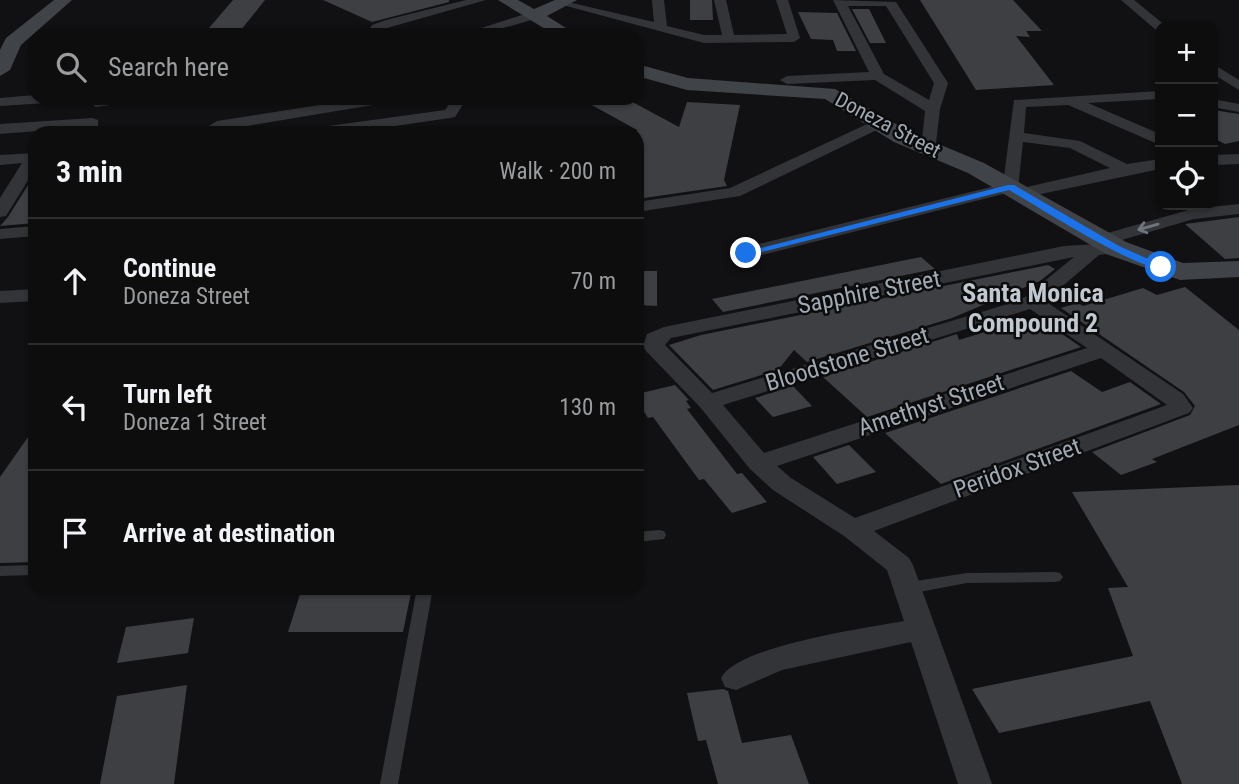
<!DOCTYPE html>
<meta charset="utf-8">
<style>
:root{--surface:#0d0d0e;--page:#1b1b1c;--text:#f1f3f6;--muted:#9a9c9e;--line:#2d2d2e}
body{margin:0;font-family:"Roboto Condensed",sans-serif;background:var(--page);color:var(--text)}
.controls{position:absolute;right:21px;top:21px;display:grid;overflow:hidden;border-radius:14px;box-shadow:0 2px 5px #0004}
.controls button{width:63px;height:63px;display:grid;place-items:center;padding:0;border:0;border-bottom:2px solid var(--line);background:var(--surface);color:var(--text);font:35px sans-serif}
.stop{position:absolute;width:21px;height:21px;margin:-16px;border:5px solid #1a73e8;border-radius:50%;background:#fff}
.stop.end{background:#1a73e8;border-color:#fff;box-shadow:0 2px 7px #0008}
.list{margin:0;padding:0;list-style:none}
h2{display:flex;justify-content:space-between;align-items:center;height:91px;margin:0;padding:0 28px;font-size:30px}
h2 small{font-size:23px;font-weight:400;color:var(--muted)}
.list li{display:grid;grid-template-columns:46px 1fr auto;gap:21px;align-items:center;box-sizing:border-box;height:126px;padding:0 28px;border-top:2px solid var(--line)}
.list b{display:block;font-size:26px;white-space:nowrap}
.list p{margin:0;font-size:23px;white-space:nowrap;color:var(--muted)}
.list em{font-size:23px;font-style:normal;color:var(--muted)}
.icon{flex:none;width:38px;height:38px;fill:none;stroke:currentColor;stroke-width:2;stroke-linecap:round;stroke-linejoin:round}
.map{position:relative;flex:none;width:1239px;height:784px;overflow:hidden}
.search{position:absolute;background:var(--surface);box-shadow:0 2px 5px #0004;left:28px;top:28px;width:616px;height:77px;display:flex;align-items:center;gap:18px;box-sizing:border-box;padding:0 24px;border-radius:21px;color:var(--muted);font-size:26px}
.panel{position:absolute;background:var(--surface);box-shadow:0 2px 5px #0004;left:28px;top:126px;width:616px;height:469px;border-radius:21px}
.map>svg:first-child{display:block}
.building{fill:#3d3f43}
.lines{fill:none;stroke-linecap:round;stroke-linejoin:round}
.lane{fill:#323438;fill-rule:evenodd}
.street{fill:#323438;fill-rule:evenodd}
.secondary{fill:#404348;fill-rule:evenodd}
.oneway{stroke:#6f757c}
.route{fill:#1a73e8}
.labels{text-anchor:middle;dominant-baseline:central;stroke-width:5;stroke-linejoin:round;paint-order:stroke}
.far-street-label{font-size:21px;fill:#a1aab4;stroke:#0c0c0d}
.street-label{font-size:24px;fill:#a1aab4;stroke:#0c0c0d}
.neighbourhood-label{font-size:26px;font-weight:bold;fill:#c2c8d0;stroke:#0c0c0d}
</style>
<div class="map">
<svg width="1239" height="784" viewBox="0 0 1239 784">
<rect width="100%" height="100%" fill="#111113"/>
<!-- building -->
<path class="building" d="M233,0H265L237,35H203Z
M323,0H449V2L372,22Z
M690,0H712L713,20H690Z
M920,0H1013L1042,31H1026L1030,37L1016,36L1054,85L976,90Z
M852,9H869L886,43H870Z
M798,12L837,13L856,51H837L833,40L811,39Z
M579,98H625L679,127L687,102L740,105L724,180L727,186L637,199V130Z
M1213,110L1239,114V141L1225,144L1213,138Z
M35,174V223L0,226L8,217Z
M1239,217V258L1225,259L1185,224Z
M921,257L935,269L723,312L712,299Z
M1048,265L1055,269L1040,281L952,318L807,362L794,350L778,370L713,390L669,345L701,335Z
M637,271H657V306L637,305Z
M1185,287L1239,330V425L1152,459L1157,462L1121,475L1092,452L1190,415L1195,406L1184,392L1061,308L1078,303L1083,306L1143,288L1157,295Z
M1036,316L1081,347L867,417L823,377L957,334L959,340Z
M1071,371L1102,392L1130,382L1161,404L941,484L885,433Z
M675,385L689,400L686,401L691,408L687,409L737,474L742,473L767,502L732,513L704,479L699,480L653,417L648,418L637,401V394Z
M793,386L812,406L773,417L755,398Z
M35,427V562L0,563V477Z
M849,445L876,472L837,484L813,457Z
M1239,485V784H1182L1150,701L999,733L972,689L1133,656L1108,588L1128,587L1072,492Z
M302,588H412L403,632H288Z
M194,618L188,653L117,663L126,627Z
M187,685L174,784H100L117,696Z
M723,689L728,691L742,743L791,735L809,784H718L706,740L698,741L687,693Z"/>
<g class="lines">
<!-- lane -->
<path class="lane" d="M659,530L664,531L666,535L664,539L637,542V532Z
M35,565V575L0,576V566Z
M1055,572L1060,573L1063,577L1060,581L1055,582L967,583L909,594L904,592L901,588L904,584L909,582L967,573Z
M417,588H433L398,784H380Z"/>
<!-- street -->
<path class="street" d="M466,0H486L394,26L381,30L378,35H366L372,25L386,20Z
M559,0L654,22L652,0H664L667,26L704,35H722L714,0H726L734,35L787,34L776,0H788L800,38L794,42L704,43L559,4Z
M833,0L896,2L948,83L940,109L935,152H923L921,149L925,111L875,80L787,84L780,80L787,76L869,72ZM848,6H886L934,83L929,100L884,74Z
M1121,0H1134L1166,26L1156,30Z
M534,11L540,15L538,18L479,35H460Z
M1213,64L1239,80V90L1213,74Z
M1160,91V99L1088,103L1160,134V145L1068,105L1026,107L1024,133L1080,141L1127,164L1160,159V169L1022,198L1016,197L1015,191L746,259L737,253L739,249L1003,184L1014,100ZM1023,142L1070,148L1110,168L1018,189Z
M35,95V98H69L62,102L0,106V98Z
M82,98H141L134,102L96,107Z
M364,98H398L391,102L217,131L209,126L217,121Z
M453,98H467L455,117L450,118L347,133H306L314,128L445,110Z
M1213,99L1239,104V112L1213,107Z
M93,118L98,120V126L0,134V124Z
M880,118L885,120V126L740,196L637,212V202L730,188Z
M35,153V169L6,216L0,217V198L22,163L0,165V155Z
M1239,154V164L1213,165V155Z
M1239,204V214L1194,219L1115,242L1123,244L1125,248L1123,252L1099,255L1045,301L1183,394L1193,408L1189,413L874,531L909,558L913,565L992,784H958L911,642L782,670L736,690L725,687L721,678C737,646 866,628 904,621L887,570L844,536L773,490L750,469L700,407L646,351L643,346L647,334L664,327L1064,246L1097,244L1095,240L1097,236L1192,209ZM1074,257L1025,297L1011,303L712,393L665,345L671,338ZM1030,309L1087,348L764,453L723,405ZM1101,358L1167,405L855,518L791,478L777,466Z
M35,226V236L0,239V229Z
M35,289V301L0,303V291Z"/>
<!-- secondary -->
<path class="secondary" d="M54,0H72L21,45L10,70L0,76V50L6,38Z
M498,0H518L534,9L555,0H577L547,16L577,35H555Z
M637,64L688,78L835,89L910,132L984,163L1126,242L1183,263L1239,261V277L1180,280L1106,254L968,173L894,142L825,99L687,90L637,76Z"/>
</g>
<!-- one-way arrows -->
<defs><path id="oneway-shaft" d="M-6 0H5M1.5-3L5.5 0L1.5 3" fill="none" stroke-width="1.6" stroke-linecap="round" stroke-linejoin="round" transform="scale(1.75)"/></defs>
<use class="oneway" href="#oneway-shaft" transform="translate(1148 227) rotate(164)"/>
<!-- route -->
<path class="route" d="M1008,185H1014L1119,246L1166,267C1148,278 1032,203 1009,190L746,256L741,253Z"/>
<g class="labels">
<!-- far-street labels -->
<g class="far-street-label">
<text transform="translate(888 125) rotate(28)">Doneza Street</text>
</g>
<!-- street labels -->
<g class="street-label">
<text transform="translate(869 292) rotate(-11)">Sapphire Street</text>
<text transform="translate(847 359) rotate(-17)">Bloodstone Street</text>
<text transform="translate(931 405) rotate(-18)">Amethyst Street</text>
<text transform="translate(1017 468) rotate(-20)">Peridox Street</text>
</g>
<!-- neighbourhood labels -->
<g class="neighbourhood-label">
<text x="1033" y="293">Santa Monica<tspan x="1033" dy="30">Compound 2</tspan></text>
</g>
</g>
</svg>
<div class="controls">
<button>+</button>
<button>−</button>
<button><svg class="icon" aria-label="locate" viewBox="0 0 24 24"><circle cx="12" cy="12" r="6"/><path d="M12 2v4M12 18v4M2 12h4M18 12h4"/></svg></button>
</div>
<div class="stop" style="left:1161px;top:267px"></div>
<div class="stop end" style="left:746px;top:253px"></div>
<div class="search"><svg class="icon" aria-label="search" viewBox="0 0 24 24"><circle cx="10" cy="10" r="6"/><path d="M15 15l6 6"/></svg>Search here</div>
<section class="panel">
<h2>3 min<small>Walk · 200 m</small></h2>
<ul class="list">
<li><svg class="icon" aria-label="ahead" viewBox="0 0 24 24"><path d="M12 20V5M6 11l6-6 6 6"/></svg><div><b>Continue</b><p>Doneza Street</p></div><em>70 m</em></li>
<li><svg class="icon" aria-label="left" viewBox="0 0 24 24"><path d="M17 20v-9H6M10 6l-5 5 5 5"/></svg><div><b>Turn left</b><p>Doneza 1 Street</p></div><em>130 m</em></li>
<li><svg class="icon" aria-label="arrive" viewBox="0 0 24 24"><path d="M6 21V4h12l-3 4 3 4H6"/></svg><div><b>Arrive at destination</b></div></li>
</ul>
</section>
</div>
